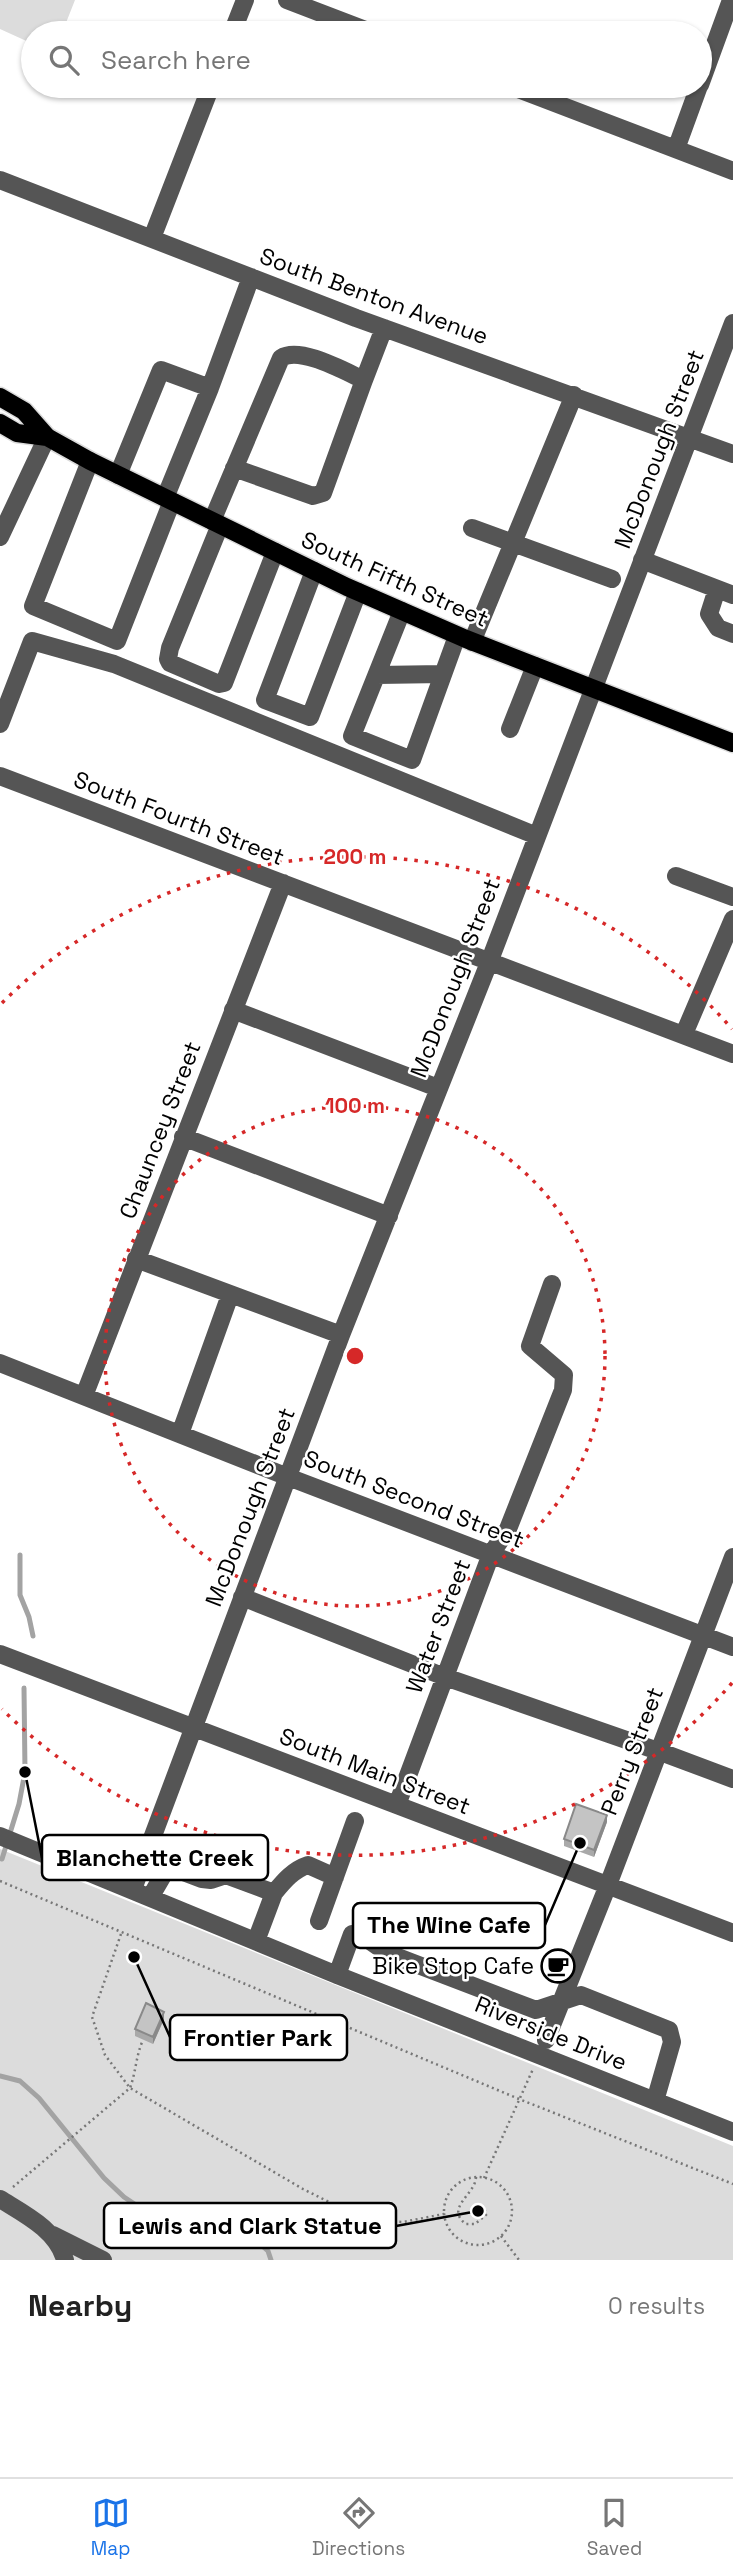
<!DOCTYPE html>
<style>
:root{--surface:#fff;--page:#f6f6f6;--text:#222;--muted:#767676;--line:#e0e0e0;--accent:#1a73e8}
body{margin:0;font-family:"Space Grotesk",sans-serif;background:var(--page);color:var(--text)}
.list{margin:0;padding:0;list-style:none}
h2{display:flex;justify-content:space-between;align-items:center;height:91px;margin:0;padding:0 28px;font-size:30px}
h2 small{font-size:23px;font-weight:400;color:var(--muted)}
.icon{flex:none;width:38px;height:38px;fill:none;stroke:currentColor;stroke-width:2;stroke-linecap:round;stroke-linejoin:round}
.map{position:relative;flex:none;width:733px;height:2260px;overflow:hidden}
.search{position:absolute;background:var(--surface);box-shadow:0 2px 5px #0004;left:21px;right:21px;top:21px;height:77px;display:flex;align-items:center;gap:18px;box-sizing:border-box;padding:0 24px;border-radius:38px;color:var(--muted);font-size:26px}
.sheet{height:217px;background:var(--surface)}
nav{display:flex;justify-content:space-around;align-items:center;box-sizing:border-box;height:98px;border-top:2px solid var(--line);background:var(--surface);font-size:19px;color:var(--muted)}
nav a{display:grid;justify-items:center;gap:4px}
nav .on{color:var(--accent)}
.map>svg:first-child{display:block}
.green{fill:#dcdcdc}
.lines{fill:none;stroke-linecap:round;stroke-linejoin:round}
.stream{stroke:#a3a3a3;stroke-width:5}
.major-casing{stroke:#dbdbdb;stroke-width:21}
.path{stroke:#777;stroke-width:2.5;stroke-dasharray:2 3.5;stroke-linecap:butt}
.minor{stroke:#555;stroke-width:18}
.major{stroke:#000;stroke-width:18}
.wall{fill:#a9a9a9}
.shaded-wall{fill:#898989}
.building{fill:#c4c4c4;stroke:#898989;stroke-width:2}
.ring{fill:none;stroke:#d62828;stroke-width:3.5;stroke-dasharray:3.5 7}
.labels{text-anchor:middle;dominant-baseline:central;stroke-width:5;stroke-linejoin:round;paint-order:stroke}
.street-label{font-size:23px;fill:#000;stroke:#fff}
.poi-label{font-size:23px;fill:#000;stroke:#fff;text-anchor:end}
.centre{fill:#d62828;stroke:#fff;stroke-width:3.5}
.ring-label{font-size:21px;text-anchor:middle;font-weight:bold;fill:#d62828;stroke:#fff;stroke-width:5;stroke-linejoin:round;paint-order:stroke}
.leader{fill:none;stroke:#000;stroke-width:2.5}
.callout-dot{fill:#000;stroke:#fff;stroke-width:2.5}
.callout{fill:#fff;stroke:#000;stroke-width:2.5}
.callout-label{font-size:24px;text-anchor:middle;font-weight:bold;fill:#000}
</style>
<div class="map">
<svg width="733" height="2260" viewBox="0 0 733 2260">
<rect width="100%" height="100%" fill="#fff"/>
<!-- green -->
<path class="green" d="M0,0H75L62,33H33V44L0,29Z
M0,1849L733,2146V2260H0Z"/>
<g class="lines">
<!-- stream -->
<path class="stream" d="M20,1555V1595L29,1617L33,1636
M2,1859L19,1804L25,1772L24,1688
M0,2076L20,2081L39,2098L104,2178L124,2197L136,2205L247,2232L268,2251L271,2260"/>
<defs>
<path id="major" d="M0,397L24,411L47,437L90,461L347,587L466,639L733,743
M0,423L17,433L47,437"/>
</defs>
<!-- major casing -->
<use href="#major" class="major-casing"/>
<!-- path -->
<path class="path" d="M0,1881L519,2099L733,2184
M121,1934L92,2017L105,2055L130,2088L303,2189L345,2210L376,2221L403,2222L444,2214
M444 2211a34 34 0 1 1 68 0a34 34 0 1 1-68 0Z
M476,2177C476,2194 444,2208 466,2224H475L487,2214L483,2207L475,2208V2215L485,2210
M484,2178L533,2069
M13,2187L130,2088C136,2072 136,2055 143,2040
M501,2236L519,2260"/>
<!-- minor -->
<path class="minor" d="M287,0L373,33
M232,33L245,0
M700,85L731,0
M510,86L733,171
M676,149L699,86
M0,180L356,318L733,454
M152,238L211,86
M210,388L251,277
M90,461L33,606L117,641L172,501
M234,468L313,496L323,493L364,380
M118,475L161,370L210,388L165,498
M212,521L281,358C300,346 344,371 364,380L384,328
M220,525L170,648L168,659L170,663L219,684L224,683L275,552
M472,528L612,579
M0,537L47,437
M642,560L733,595
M314,571L265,700L310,717L358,592
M717,589L709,614L718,628L733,634
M402,611L352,736L412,760L457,636
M472,642L574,395
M377,675L443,674
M0,724L32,641L114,664L537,836
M510,729L535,666
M0,776L733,1054
M676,876L733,897
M233,1010L438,1088
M684,1034L733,919
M183,1137L389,1216
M136,1259L341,1335
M0,1363L288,1477L733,1647
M84,1396L283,883
M180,1434L230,1295
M242,1597L445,1677L658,1751L733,1779
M0,1654L733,1933
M397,1805L491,1554L508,1529L563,1390L564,1375L530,1346L552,1284
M0,1836L337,1975L733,2132
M133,1889L341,1335L490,960L733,323
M151,1896L165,1872L173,1868L202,1879L211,1880L226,1875L274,1893C284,1881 293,1870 308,1865L335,1877
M319,1921L355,1821
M256,1941L274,1893
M337,1975L352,1934L367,1939L387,1953L536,2010L581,1995L669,2030L672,2042L655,2101
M546,2040L608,1885L733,1557
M0,2199C24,2214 57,2230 65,2260
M53,2235L103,2260"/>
<!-- major -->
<use href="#major" class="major"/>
</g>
<!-- wall -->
<path class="wall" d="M607,1822L594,1857L564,1846V1839Z
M164,2019L153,2044L135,2036V2029Z"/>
<!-- shaded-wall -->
<path class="shaded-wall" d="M607,1815V1822L594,1857V1850Z
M164,2012V2019L153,2044V2037Z"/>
<!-- building -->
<path class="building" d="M576,1804L607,1815L594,1850L564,1839Z
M146,2003L164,2012L153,2037L135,2029Z"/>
<!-- distance rings -->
<g class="ring">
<circle cx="355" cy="1356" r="250"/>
<path d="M732 1683A499 499 0 0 1 2 1709M2 1003A499 499 0 0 1 732 1029"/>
</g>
<!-- icons -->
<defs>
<symbol id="cafe-ring" viewBox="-11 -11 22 22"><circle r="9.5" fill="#fff" stroke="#000" stroke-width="1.5"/><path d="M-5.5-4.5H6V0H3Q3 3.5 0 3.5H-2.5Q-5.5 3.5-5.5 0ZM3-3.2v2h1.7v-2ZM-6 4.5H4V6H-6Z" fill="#000"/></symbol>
</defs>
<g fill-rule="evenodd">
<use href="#cafe-ring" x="539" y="1947" width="38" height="38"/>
</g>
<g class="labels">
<!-- street labels -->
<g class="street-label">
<text transform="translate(374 296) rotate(20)">South Benton Avenue</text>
<text transform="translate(659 449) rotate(-69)">McDonough Street</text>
<text transform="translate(395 579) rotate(24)">South Fifth Street</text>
<text transform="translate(179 818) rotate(21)">South Fourth Street</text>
<text transform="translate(455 978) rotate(-69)">McDonough Street</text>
<text transform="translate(160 1130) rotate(-69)">Chauncey Street</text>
<text transform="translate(414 1499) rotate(21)">South Second Street</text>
<text transform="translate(250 1507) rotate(-69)">McDonough Street</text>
<text transform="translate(438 1626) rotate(-69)">Water Street</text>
<text transform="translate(632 1751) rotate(-69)">Perry Street</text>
<text transform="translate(375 1771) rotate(21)">South Main Street</text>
<text transform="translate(551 2033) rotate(22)">Riverside Drive</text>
</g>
<!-- poi labels -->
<g class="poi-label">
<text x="534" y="1966">Bike Stop Cafe</text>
</g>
</g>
<circle cx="355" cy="1356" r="10" class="centre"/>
<g class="ring-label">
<text x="355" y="864">200 m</text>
<text x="355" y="1113">100 m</text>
</g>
<!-- callouts -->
<path class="leader" d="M25 1772L42 1858M580 1843L545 1925M134 1957L170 2037M478 2211L396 2226"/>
<g class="callout-dot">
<circle cx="25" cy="1772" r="7"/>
<circle cx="580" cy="1843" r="7"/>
<circle cx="134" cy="1957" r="7"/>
<circle cx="478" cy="2211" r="7"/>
</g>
<g class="callout">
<rect x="42" y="1835" width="226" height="45" rx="7"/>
<rect x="353" y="1903" width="192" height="45" rx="7"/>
<rect x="170" y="2015" width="177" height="45" rx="7"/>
<rect x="104" y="2203" width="292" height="45" rx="7"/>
</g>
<g class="callout-label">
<text x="155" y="1866">Blanchette Creek</text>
<text x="449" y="1933">The Wine Cafe</text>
<text x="258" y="2046">Frontier Park</text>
<text x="250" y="2234">Lewis and Clark Statue</text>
</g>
</svg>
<div class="search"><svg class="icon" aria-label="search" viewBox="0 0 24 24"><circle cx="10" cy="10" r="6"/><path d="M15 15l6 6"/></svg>Search here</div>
</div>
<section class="sheet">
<h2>Nearby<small>0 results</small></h2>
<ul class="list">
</ul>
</section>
<nav>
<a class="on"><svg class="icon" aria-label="map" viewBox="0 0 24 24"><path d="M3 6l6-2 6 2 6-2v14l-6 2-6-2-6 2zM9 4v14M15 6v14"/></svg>Map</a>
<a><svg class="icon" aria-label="directions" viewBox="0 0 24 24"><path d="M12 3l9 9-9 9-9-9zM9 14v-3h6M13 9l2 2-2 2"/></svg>Directions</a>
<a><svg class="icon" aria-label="saved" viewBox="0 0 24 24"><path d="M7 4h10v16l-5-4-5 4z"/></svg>Saved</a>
</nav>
